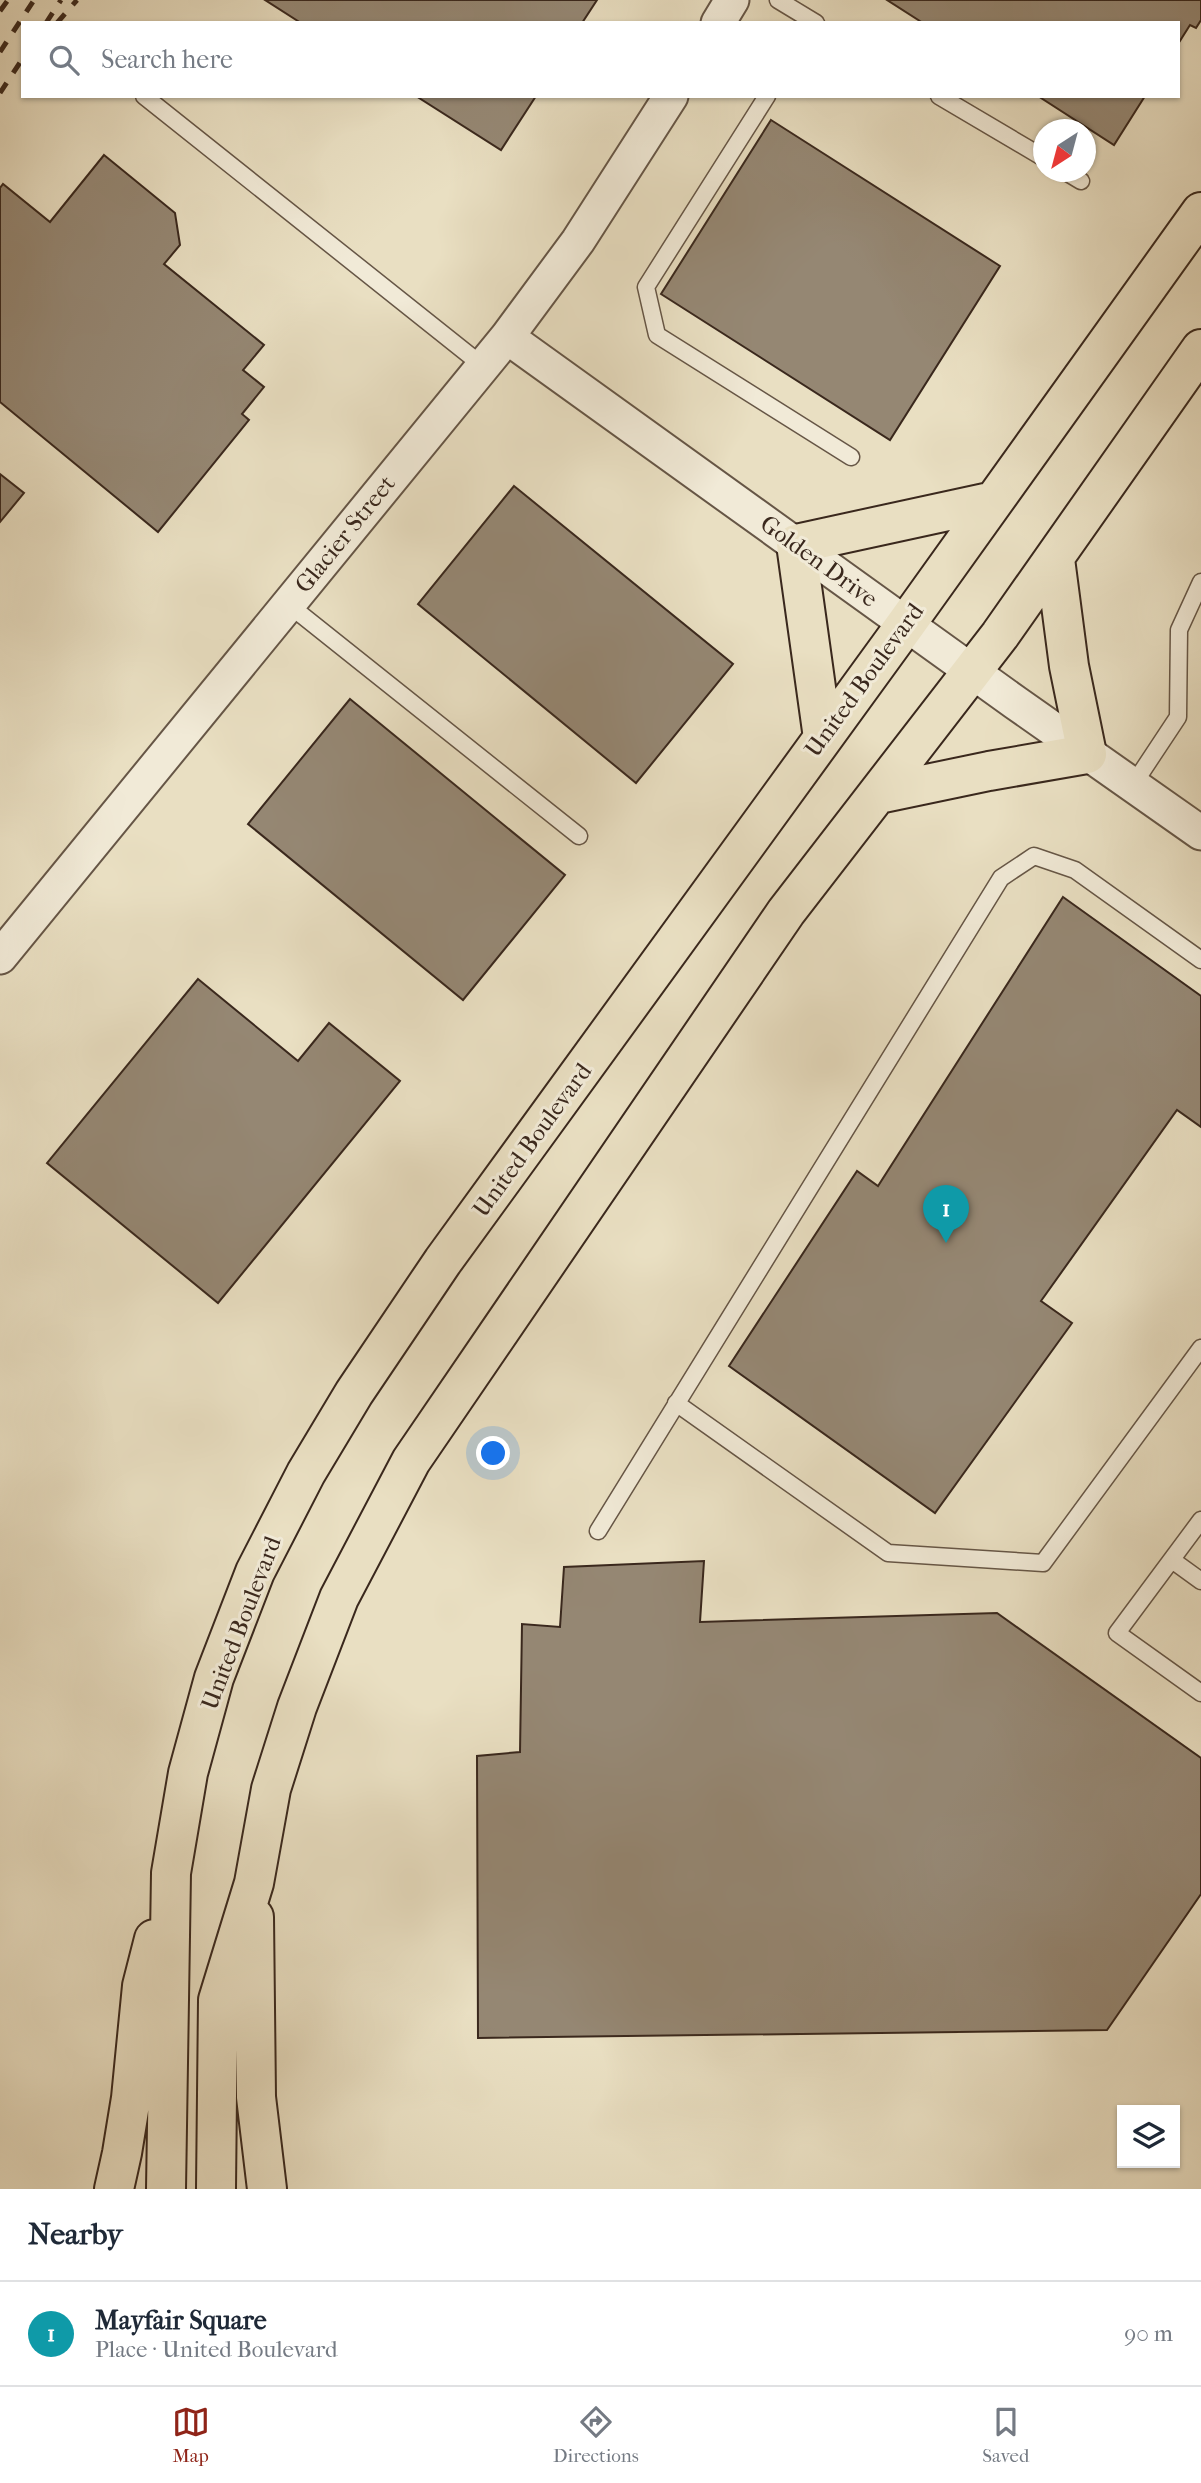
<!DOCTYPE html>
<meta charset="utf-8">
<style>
:root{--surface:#fff;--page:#f6f6f7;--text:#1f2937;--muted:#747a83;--line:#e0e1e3;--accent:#8f2418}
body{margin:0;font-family:"IM FELL French Canon",serif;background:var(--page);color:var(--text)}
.controls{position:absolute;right:21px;bottom:21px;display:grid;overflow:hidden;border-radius:0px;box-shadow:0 2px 5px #0004}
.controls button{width:63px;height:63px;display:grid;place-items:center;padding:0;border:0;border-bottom:2px solid var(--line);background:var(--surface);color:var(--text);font:35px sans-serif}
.compass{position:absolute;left:1033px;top:119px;width:63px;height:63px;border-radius:50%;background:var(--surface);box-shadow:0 2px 5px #0004;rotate:216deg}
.you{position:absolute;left:494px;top:1454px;width:24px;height:24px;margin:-18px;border:5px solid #fff;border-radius:50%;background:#1a73e8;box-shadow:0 0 0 10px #1a73e833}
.badge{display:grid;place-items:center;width:46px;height:46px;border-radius:50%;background:var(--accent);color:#fff;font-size:23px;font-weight:700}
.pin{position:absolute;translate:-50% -58px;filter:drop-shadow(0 2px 4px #0008)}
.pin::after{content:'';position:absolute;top:37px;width:24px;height:21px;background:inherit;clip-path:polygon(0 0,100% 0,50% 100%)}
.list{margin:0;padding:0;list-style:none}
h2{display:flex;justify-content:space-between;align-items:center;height:91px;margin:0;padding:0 28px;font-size:30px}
h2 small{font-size:23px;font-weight:400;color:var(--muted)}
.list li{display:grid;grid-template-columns:46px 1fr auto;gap:21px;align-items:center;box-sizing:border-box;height:105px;padding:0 28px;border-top:2px solid var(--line)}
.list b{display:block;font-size:26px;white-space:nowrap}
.list p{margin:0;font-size:23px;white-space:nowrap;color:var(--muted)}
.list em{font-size:23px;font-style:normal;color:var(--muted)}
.icon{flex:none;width:38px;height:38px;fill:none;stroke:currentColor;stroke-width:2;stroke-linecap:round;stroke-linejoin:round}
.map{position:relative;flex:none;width:1201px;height:2189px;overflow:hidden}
.search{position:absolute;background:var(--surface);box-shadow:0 2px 5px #0004;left:21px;right:21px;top:21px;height:77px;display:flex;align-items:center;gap:18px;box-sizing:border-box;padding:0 24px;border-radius:0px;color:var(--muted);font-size:26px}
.sheet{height:196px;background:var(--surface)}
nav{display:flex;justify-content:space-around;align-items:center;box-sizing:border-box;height:98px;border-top:2px solid var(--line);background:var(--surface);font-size:19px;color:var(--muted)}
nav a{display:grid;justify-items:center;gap:4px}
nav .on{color:var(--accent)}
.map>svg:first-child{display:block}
.building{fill:#958773;stroke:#3a281d;stroke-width:2}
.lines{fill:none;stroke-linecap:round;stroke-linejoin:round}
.service-casing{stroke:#665646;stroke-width:19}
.minor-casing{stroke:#665646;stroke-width:37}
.primary-casing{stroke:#3a281d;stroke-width:42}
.service{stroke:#f1ead7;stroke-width:16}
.minor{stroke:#f1ead7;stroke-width:33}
.primary{stroke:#e9dfc2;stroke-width:38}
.rail{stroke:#3a281d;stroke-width:5;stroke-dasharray:12 12;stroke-linecap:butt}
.labels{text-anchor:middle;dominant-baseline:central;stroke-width:6;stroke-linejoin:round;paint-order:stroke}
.street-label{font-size:24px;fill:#3a281d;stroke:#f1ead7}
</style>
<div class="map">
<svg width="1201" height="2189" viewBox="0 0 1201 2189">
<rect width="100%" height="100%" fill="#e9dfc2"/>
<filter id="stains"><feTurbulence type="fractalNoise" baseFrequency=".00286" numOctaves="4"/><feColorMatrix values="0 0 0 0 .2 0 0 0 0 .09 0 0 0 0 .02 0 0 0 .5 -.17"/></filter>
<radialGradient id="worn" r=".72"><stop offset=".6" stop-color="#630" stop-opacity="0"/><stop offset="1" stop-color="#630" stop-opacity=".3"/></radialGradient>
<!-- building -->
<path class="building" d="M265,0H597L582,23H301Z
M887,0H1201V20L1196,28L1190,25L1178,44V23H923Z
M416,96H536L501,150Z
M1038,96H1145L1114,145Z
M771,120L1000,266L890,440L661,294Z
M104,155L175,213L180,245L164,264L264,345L243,370L264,387L242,414L249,420L158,532L0,402V188L3,184L50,222Z
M0,474L24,493L0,522Z
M514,486L733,664L636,783L418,604Z
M350,699L565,875L463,1000L248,824Z
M1063,897L1201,996V1127L1177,1110L1041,1301L1072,1323L935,1513L729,1366L857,1171L878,1186Z
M198,979L298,1061L329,1023L400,1081L218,1303L47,1163Z
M704,1561L700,1622L997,1613L1201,1758V1894L1107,2030L478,2038L477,1756L520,1752L522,1624L560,1627L564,1567Z"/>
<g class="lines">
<defs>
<path id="service" d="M778,0L816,23
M144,96L483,366
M767,96L646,287L657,335L851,457
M939,96L1044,158
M1066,172L1081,181
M288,604L579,836
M1133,785L1178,717L1179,630L1201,582
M676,1403L888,1553L1043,1563L1201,1348
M1201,1520L1117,1633L1201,1693
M598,1531L1001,878L1034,856L1075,870L1201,960
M1172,1560L1201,1581"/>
<path id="minor" d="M718,23L732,0
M507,337L1016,703L1201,833
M0,957L507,337L578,241L671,96"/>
<path id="primary" d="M823,738L796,544L994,501
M879,794L989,771L1087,754L1069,666L1055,559
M254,1917L256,2097L267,2189
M114,2189L122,2153L131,2098L142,1986L154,1939
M166,2189L171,1873L188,1773L214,1678L255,1572L306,1473L354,1393L443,1261L906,624L1201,212
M216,2189L218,2000L254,1883L271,1789L297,1707L339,1598L411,1461L786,912L1000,635L1201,349"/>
</defs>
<!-- service casing -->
<use href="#service" class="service-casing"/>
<!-- minor casing -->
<use href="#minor" class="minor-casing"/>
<!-- primary casing -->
<use href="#primary" class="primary-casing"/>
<!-- service -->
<use href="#service" class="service"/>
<!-- minor -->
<use href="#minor" class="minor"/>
<!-- primary -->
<use href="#primary" class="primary"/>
<!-- rail -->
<path class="rail" d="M0,11L8,0
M46,23L61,0
M57,23L77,0
M0,52L34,0
M0,93L23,58"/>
</g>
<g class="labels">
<!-- street labels -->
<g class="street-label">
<text transform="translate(345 534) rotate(-51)">Glacier Street</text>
<text transform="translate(819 561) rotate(36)">Golden Drive</text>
<text transform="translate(864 680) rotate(-54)">United Boulevard</text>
<text transform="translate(532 1140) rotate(-54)">United Boulevard</text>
<text transform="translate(241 1623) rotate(-69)">United Boulevard</text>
</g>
</g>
<rect width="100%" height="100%" filter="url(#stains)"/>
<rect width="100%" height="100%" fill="url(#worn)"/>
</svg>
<div class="controls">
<button><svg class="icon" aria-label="layers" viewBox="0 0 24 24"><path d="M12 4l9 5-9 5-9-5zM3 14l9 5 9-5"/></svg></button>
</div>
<svg class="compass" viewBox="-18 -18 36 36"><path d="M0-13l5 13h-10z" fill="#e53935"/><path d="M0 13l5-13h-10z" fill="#747a83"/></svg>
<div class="you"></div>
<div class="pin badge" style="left:946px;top:1243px;background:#0f9aa8">1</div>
<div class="search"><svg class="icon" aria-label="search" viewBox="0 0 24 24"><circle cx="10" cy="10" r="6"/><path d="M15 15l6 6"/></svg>Search here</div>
</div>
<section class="sheet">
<h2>Nearby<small></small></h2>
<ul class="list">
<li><span class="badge" style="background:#0f9aa8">1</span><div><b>Mayfair Square</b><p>Place · United Boulevard</p></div><em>90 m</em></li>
</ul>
</section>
<nav>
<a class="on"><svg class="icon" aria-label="map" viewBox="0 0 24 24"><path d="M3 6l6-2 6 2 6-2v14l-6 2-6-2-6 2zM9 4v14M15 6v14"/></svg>Map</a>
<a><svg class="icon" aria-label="directions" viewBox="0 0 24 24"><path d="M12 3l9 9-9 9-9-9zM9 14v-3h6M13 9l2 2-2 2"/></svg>Directions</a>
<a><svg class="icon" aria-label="saved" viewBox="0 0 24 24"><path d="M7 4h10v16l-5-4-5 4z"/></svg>Saved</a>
</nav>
